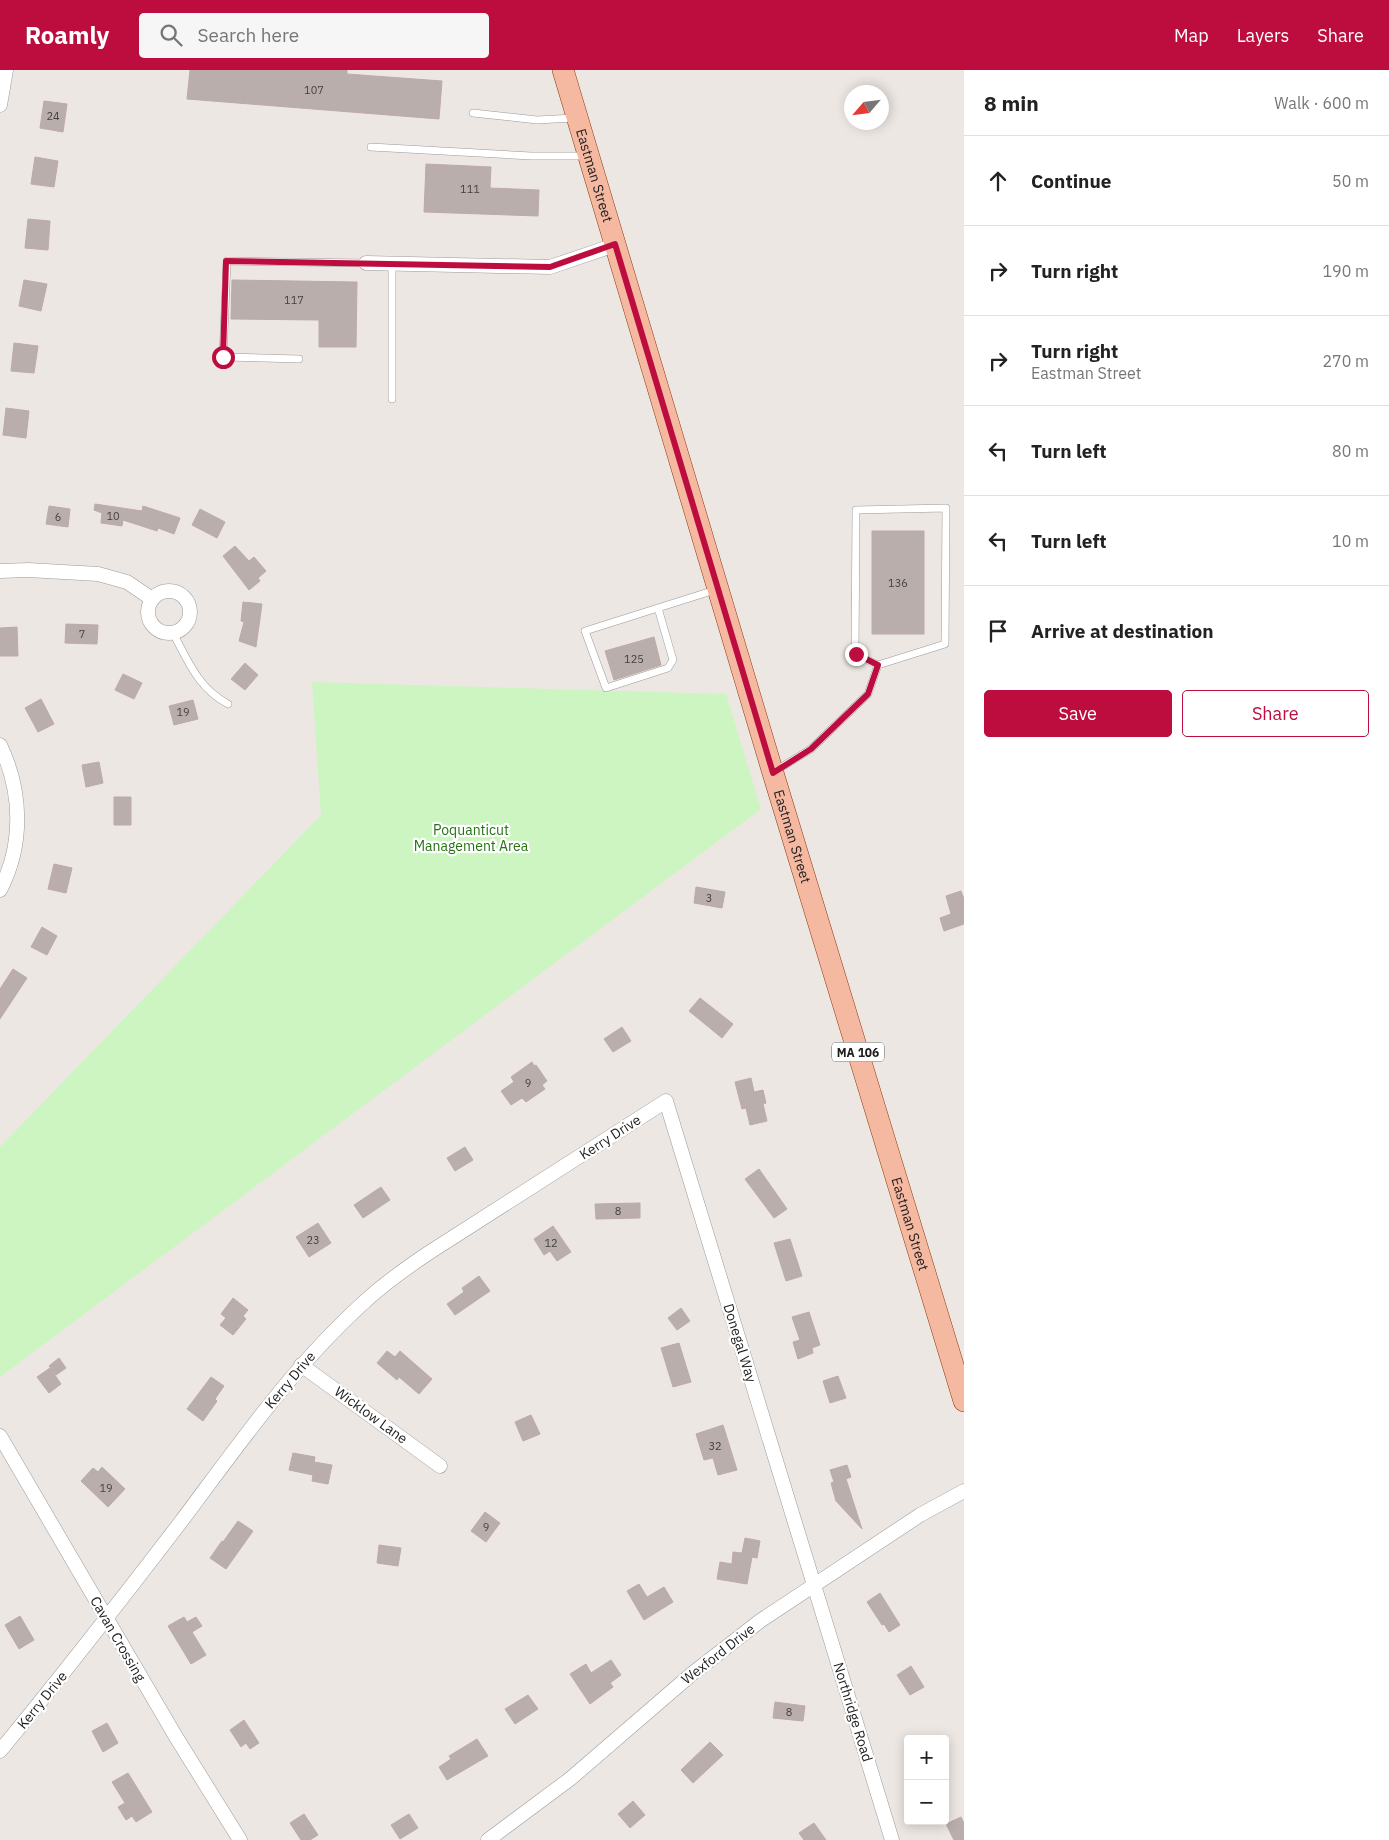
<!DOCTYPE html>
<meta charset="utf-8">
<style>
:root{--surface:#fff;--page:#f6f6f6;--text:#222;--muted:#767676;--line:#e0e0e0;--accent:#bc0d3e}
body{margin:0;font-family:"IBM Plex Sans",sans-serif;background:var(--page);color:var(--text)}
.controls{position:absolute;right:15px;bottom:15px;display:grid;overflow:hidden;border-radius:5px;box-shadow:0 2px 12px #0003}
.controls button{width:45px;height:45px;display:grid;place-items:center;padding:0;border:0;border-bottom:1px solid var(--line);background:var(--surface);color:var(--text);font:25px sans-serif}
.compass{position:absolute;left:844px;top:15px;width:45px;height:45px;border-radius:50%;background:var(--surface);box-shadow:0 2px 12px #0003;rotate:242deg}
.stop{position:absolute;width:15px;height:15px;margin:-11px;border:4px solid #bc0d3e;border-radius:50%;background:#fff}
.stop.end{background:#bc0d3e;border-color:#fff;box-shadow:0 1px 5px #0008}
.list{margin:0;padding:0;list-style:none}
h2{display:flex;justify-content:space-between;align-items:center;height:65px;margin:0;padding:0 20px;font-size:21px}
h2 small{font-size:16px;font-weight:400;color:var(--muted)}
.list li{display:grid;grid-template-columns:32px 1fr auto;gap:15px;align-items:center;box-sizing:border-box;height:90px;padding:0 20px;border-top:1px solid var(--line)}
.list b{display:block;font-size:19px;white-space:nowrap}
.list p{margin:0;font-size:16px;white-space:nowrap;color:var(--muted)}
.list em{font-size:16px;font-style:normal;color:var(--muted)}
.actions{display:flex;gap:10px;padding:15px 20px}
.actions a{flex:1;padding:11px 0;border:1px solid var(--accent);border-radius:5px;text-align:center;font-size:18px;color:var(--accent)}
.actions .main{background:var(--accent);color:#fff}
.icon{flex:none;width:28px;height:28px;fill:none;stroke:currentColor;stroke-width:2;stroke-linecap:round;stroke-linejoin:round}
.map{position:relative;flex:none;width:964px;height:1770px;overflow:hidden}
header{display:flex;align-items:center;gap:30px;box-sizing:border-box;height:70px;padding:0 25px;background:var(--accent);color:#fff}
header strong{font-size:24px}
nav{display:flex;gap:28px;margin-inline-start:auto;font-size:18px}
.search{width:350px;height:45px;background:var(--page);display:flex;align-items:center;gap:12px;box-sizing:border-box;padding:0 18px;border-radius:5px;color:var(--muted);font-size:19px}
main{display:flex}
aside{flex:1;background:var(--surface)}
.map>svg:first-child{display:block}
.park{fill:#ccf5c2}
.building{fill:#baaead;stroke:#beaaa6}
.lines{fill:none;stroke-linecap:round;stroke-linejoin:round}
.service-casing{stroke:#9a9a9a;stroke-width:8}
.minor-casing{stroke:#9a9a9a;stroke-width:15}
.primary-casing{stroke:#8c3c0a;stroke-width:22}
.service{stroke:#fff;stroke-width:7}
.minor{stroke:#fff;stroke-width:14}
.primary{stroke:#f5b8a0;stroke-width:21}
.route{stroke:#bc0d3e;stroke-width:6}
.labels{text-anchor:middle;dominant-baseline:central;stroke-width:4.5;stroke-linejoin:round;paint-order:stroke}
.number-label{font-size:11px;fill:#444141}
.shield{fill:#fff;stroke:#616161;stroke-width:1}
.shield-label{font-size:12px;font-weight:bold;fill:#1d1d1d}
.street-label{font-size:14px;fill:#1d1d1d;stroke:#fff}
.park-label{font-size:14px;fill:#257312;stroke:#fff}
</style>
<header>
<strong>Roamly</strong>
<div class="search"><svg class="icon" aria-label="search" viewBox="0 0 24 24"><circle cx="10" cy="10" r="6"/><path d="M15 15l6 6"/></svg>Search here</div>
<nav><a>Map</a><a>Layers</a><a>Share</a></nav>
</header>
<main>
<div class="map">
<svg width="964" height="1770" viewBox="0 0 964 1770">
<rect width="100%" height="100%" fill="#ede7e3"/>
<!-- park -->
<path class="park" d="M312,612L726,624L761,739L0,1307V1077L321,745Z"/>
<!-- building -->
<path class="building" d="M190,0H347V4L442,11L439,49L187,29Z
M44,31L67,34L63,62L40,58Z
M35,87L58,91L54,117L31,114Z
M426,94L491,97L490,118L539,120L538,146L424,142Z
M28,149L50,151L48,180L25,178Z
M24,210L47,214L41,241L19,236Z
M232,210L357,212L356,277H319V250L231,249Z
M14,273L38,276L34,303L11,301Z
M6,338L29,341L26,368L3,365Z
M95,434L142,441L143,436L180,448L174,464L158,458L157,461L123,450L122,456L101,453L102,443L94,440Z
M49,436L70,439L68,457L46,454Z
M200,439L225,452L217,468L192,455Z
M872,461H924V564H872Z
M235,476L249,491L254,487L266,501L258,508L260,511L249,520L223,486Z
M243,532L262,534L256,577L239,571L244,552L241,551Z
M66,554L98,555L97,574L65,573Z
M17,557L18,586H0V558Z
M654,567L661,595L614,610L605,581Z
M245,593L258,605L245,620L231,609Z
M123,604L142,613L134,629L115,620Z
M41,629L54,654L38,662L25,638Z
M193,630L198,649L174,655L169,636Z
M99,692L103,713L86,717L82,695Z
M114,727H131V755H114Z
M54,794L72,798L66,823L48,819Z
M696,817L725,822L722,838L694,833Z
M961,821L964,829V854L944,861L940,848L951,844L946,826Z
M42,857L57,866L47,885L31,877Z
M13,899L27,908L0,949V919Z
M700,928L733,954L722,968L689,941Z
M622,957L631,971L613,982L604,969Z
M532,992L534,996L536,995L547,1011L542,1015L545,1019L526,1032L522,1028L511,1035L501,1021L514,1012L511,1007Z
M751,1008L754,1022L763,1020L766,1033L763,1034L767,1051L750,1055L746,1038L742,1039L735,1012Z
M465,1077L473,1090L455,1101L447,1088Z
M759,1099L787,1139L774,1148L745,1109Z
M381,1117L390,1130L363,1148L354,1135Z
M640,1133V1148L596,1149L595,1134Z
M318,1153L331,1173L309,1187L296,1167Z
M553,1156L571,1182L557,1191L550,1181L544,1185L534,1169Z
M790,1169L802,1206L786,1211L774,1173Z
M479,1206L490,1221L455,1245L447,1234L464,1222L462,1218Z
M233,1228L248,1240L243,1246L246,1249L233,1265L220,1255L226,1248L221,1244Z
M681,1238L690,1251L677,1260L668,1248Z
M809,1242L820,1275L812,1278L813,1283L798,1289L793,1272L800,1270L792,1247Z
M679,1273L691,1312L673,1317L661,1278Z
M387,1281L395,1287L400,1281L432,1309L419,1324L399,1307L397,1310L377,1293Z
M59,1288L66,1298L56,1305L49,1296Z
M50,1298L61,1314L49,1323L37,1307Z
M838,1306L846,1328L830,1333L823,1311Z
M211,1307L224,1316L215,1329L217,1331L203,1351L187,1339Z
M531,1345L540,1364L523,1371L515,1352Z
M723,1355L737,1400L718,1405L713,1388L704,1390L696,1364Z
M293,1383L315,1387L314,1392L332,1395L328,1414L312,1411L313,1405L289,1400Z
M847,1395L851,1407L846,1409L862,1459L836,1431L831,1413L834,1412L830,1400Z
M102,1397L125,1419L108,1437L81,1411L93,1398L98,1402Z
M485,1442L500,1453L486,1472L471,1461Z
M238,1451L253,1461L226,1499L210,1488L222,1471L223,1472Z
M745,1468L760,1471L757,1488L752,1487L747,1514L717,1509L720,1492L732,1494L733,1482L742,1483Z
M379,1475L401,1478L398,1496L377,1493Z
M639,1514L647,1527L664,1517L673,1532L644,1550L627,1521Z
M880,1523L900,1555L889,1562L884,1554L882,1555L867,1532Z
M20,1546L34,1570L19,1579L5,1555Z
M184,1547L187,1552L196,1547L202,1556L192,1562L206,1585L191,1594L168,1556Z
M611,1590L621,1605L610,1613L613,1617L590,1634L570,1604L586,1594L591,1603Z
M911,1596L924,1617L910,1625L897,1605Z
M528,1625L538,1639L515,1654L505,1639Z
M775,1632L805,1636L803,1651L773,1648Z
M244,1650L259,1673L250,1679L246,1673L241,1677L230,1660Z
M107,1653L118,1673L103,1682L92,1661Z
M477,1669L488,1686L447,1710L439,1697L451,1689L449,1686Z
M710,1672L723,1685L693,1713L681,1700Z
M128,1703L152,1742L136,1752L132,1746L126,1750L118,1737L125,1733L112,1712Z
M633,1731L645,1745L630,1758L618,1744Z
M304,1744L318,1765L310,1770H301L290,1753Z
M409,1744L418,1758L400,1769L391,1755Z
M961,1747L964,1753V1770H954L946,1754Z
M814,1753L826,1770H804L799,1763Z"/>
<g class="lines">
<defs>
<path id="service" d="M473,43L537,50L574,48
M371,77L531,86H586
M299,289L223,287L227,191L366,193
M392,329V194
M658,538L673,590L668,598L606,618L585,561L715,520
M173,563C188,591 198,618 228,634
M775,701L811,679L868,624L878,595L945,574L946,438L856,440L855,584L878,595"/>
<path id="minor" d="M0,35L6,0
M366,193L550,197L615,175
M0,501L28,500L98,504L127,512L152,529
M148 542a21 21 0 1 1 42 0a21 21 0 1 1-42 0Z
M0,675C22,721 24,774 0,820
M301,1295L440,1396
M0,1366L176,1667L240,1770
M0,1681C62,1606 121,1530 180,1453C237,1377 291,1299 361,1235C382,1215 406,1198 430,1182L666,1031L892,1770
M488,1770L570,1709L693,1603L760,1551L920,1445L964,1421"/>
<g id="primary">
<path id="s1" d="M563,0L773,703L964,1331"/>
</g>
</defs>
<!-- service casing -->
<use href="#service" class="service-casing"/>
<!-- minor casing -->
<use href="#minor" class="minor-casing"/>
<!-- primary casing -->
<use href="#primary" class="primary-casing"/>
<!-- service -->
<use href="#service" class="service"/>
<!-- minor -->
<use href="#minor" class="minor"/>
<!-- primary -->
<use href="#primary" class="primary"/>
</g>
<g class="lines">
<!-- route -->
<path class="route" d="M223,287L226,191L550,197L615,174L773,703L811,679L868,624L878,595L856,584"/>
</g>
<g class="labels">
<!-- number labels -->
<g class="number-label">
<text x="314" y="20">107</text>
<text x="53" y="46">24</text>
<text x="470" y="119">111</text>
<text x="294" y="230">117</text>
<text x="113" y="446">10</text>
<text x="58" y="447">6</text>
<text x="898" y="513">136</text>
<text x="82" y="564">7</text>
<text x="634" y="589">125</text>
<text x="183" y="642">19</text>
<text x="709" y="828">3</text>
<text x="528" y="1013">9</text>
<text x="618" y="1141">8</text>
<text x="313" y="1170">23</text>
<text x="551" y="1173">12</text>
<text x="715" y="1376">32</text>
<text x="106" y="1418">19</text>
<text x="486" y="1457">9</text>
<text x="789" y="1642">8</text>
</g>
<!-- shield labels -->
<rect class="shield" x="832" y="972.5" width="52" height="19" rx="4"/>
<g class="shield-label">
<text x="858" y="982">MA 106</text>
</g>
<!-- street labels -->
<g class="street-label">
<text stroke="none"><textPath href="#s1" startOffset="110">Eastman Street</textPath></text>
<text stroke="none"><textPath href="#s1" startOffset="800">Eastman Street</textPath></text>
<text transform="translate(610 1067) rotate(-33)">Kerry Drive</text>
<text stroke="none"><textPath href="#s1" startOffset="1205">Eastman Street</textPath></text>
<text transform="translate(740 1273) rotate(73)">Donegal Way</text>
<text transform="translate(290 1310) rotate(-50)">Kerry Drive</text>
<text transform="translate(371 1345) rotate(36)">Wicklow Lane</text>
<text transform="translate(118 1569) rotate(60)">Cavan Crossing</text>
<text transform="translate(718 1584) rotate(-38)">Wexford Drive</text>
<text transform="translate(42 1630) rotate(-51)">Kerry Drive</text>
<text transform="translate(853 1642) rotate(73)">Northridge Road</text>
</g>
<!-- park labels -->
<g class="park-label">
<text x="471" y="760">Poquanticut<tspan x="471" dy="16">Management Area</tspan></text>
</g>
</g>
</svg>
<div class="controls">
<button>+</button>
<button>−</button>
</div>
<svg class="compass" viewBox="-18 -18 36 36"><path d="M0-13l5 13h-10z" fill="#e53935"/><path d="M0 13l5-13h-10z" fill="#767676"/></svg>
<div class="stop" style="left:223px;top:287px"></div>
<div class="stop end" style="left:856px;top:584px"></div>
</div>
<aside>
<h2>8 min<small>Walk · 600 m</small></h2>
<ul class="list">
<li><svg class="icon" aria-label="ahead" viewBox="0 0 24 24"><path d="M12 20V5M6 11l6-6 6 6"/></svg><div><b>Continue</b></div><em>50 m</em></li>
<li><svg class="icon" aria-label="right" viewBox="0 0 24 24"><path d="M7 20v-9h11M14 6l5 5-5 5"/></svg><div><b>Turn right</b></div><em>190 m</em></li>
<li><svg class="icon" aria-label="right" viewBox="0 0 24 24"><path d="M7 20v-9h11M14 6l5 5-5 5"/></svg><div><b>Turn right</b><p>Eastman Street</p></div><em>270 m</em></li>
<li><svg class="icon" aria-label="left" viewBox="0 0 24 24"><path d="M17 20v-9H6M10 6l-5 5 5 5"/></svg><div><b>Turn left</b></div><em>80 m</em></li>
<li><svg class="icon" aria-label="left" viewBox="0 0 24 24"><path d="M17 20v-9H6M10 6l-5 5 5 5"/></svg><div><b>Turn left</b></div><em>10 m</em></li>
<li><svg class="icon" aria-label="arrive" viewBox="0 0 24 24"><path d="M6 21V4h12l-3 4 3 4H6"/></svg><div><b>Arrive at destination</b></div></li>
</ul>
<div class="actions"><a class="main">Save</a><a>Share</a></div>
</aside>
</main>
